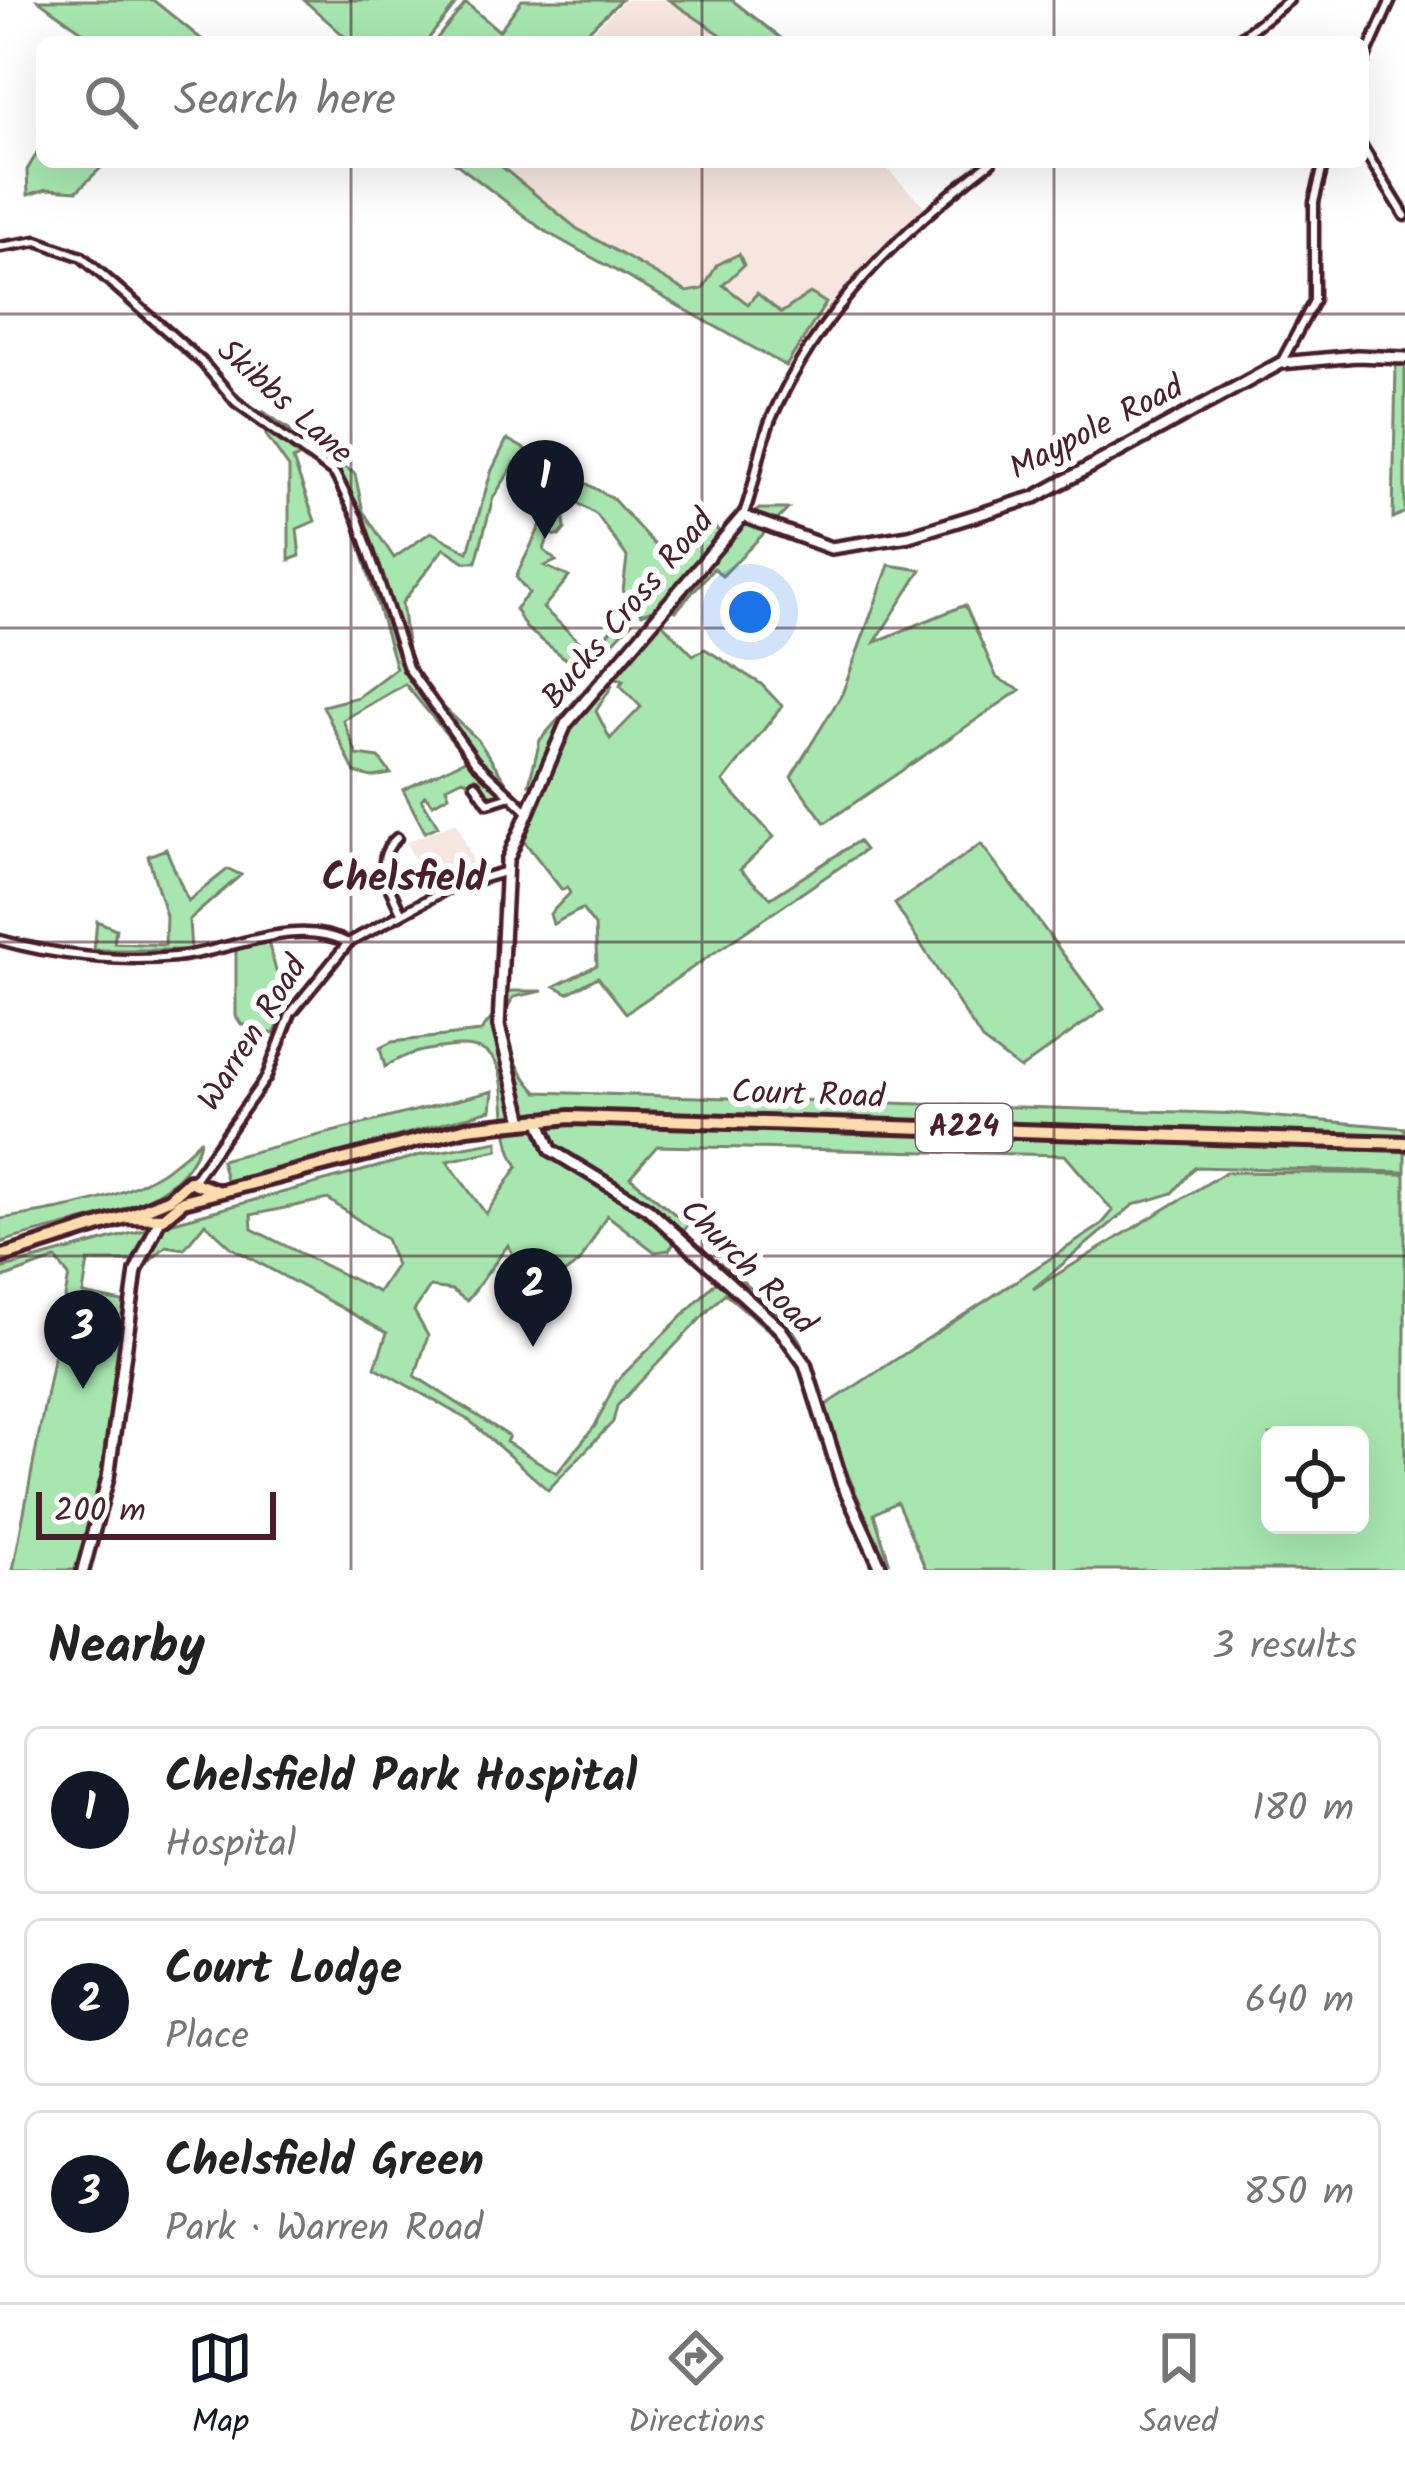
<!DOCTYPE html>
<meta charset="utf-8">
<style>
:root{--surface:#fff;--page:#f2f2f2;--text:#222;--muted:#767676;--line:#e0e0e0;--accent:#111827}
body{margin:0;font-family:Kalam,sans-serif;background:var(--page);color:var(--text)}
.controls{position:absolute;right:36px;bottom:36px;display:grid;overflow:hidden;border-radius:18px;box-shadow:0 12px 48px #0002}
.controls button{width:108px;height:108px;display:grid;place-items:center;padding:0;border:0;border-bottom:3px solid var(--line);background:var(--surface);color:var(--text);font:60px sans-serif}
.scale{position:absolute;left:36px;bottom:30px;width:240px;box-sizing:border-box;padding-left:12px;border:6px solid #4a1f2b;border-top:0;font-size:33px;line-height:42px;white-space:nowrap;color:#4a1f2b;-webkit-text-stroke:9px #fff;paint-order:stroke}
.you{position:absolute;left:750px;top:612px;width:42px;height:42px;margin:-30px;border:9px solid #fff;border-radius:50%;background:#1a73e8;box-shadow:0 0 0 18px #1a73e833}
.badge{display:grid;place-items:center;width:78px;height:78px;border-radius:50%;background:var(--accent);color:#fff;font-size:39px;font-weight:700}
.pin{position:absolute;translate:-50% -99px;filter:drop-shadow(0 3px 6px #0008)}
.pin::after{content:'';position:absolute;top:63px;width:42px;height:36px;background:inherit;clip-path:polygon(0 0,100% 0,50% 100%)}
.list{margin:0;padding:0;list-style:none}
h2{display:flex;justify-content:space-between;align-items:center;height:156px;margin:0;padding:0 48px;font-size:51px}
h2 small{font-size:39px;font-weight:400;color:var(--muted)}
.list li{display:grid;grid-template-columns:78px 1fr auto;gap:36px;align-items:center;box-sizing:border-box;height:168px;margin:0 24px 24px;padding:0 24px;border:3px solid var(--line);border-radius:18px}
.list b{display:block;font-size:45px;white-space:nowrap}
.list p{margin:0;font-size:39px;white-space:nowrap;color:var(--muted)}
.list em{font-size:39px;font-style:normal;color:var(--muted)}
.icon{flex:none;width:66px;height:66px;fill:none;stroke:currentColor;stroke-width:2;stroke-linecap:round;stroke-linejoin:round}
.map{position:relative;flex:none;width:1405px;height:1570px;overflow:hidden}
.search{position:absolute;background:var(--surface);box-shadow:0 12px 48px #0002;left:36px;right:36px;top:36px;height:132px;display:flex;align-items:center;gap:30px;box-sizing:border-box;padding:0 42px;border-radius:18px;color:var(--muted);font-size:45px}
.sheet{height:732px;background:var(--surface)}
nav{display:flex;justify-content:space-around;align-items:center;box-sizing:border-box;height:168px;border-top:3px solid var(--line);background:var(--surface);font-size:33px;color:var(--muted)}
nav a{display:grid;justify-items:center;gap:6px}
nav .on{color:var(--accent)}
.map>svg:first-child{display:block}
.built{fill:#f6e6df}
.green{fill:#a7e7af;stroke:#78836d;stroke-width:3;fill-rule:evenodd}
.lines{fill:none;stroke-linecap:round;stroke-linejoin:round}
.street-casing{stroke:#4a1f2b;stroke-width:15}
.secondary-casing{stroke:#4a1f2b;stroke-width:18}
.primary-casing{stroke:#4a1f2b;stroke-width:20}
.street{stroke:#fff;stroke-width:6}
.secondary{stroke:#fff;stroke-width:9}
.primary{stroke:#fcdcac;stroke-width:10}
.grid{fill:none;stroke:#4a1f2b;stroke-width:3;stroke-opacity:0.55}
.labels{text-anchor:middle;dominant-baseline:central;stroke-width:12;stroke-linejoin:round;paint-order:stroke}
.shield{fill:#fff;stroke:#80626b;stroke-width:3}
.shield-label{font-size:30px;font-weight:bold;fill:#4a1f2b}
.street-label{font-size:33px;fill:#4a1f2b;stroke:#fff}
.quarter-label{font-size:39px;font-weight:bold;fill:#4a1f2b;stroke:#fff}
</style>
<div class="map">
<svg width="1405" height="1570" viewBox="0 0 1405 1570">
<rect width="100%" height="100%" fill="#fff"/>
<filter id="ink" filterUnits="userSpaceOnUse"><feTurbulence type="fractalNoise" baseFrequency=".00833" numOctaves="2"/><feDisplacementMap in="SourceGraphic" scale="24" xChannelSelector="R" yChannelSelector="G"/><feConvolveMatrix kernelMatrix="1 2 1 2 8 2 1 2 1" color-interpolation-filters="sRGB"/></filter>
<g filter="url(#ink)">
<!-- built -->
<path class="built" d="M625,0H720L759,42H581Z
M454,162H880L926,208L838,298L793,371L556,234Z
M457,822L477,872L430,892L406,842Z"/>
<!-- green -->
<path class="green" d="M38,0H153L205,42H97Z
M304,0H459L426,42H351Z
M522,0H621L576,42H434L466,3L499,31Z
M669,0H732L786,42H732Z
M42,145V162H107L77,191L47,189L28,195L27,170Z
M454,162H496L576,228L687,292L703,289L717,265L739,254L744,265L723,285L748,304L757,293L781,313L810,293L826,303L786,366L543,230Z
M1396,364L1405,366V512L1393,518Z
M264,412L355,474L363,511L394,558L431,532L468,552L491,472L507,439L612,498L664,555L710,523L724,536L759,509H788L722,576L714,568L676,611L665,605L642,614L623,591L627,557L597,515L515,463L493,498L476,562H465L444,548L402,603L411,676L478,740L508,785L498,799L463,779L446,787L449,795L433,804L425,795L422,800L438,826L425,832L403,790L467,759L405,684L343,720L357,755L379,758L391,774L372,777L355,773L323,706L358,697L396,668L348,504L329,475L301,456L293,460L315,521L297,529L300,556L289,560V468L266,435Z
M554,513L564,518L565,529L559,536L549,534L544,550L556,561L545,566L569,577L543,608L591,652L620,620L631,623L584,673L526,628L515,609L529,593L516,577L543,520Z
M889,565L921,570L875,642L965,605L997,678L1020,690L825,823L791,777L842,694Z
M661,622L693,655L705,649L761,684L782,706L723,782L774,837L740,870L771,898L858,841L865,850L626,1013L598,977L568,993L555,986L597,965L595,926L582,909L553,924L550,914L570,893L567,887L562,890L524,841L547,781L529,784L540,740L600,672L612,686L596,711L610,739L641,707L620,685L624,680L613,677Z
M981,844L1104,1009L1020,1069L982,1040L895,904Z
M166,849L188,901L228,869L241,875L189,920L191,950H94L97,921L116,929L114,943L165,945L166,916L148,856Z
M268,942L287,1010L274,1034L241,1024L236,1016V949Z
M512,991H543L514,997C492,1024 517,1071 537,1092L1243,1114L1405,1128V1172L1195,1167L1173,1193L1133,1205L1033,1289L1226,1172L1405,1174V1570H926L897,1502L874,1514L889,1561L884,1559L820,1409L1100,1226L1113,1211L1065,1155L657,1146L630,1177L688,1225L669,1250L655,1252L607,1215L580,1262L534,1296L508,1245L467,1301L452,1290L430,1287L414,1311L428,1336L415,1376L509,1436L506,1442L557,1473L595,1426L616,1382L719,1279L722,1262L790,1325L803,1346L793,1351L725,1293L617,1406L613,1422L548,1490L470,1421L375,1367L387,1333L232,1248L205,1223L184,1249L166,1246L150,1261H88L83,1294L127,1303L106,1476L78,1570H13L69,1276L56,1259L0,1279V1269L421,1155L498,1141V1150L447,1161L486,1214L518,1166C488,1121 530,1036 448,1047C423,1050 406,1053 385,1067L380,1048L392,1042L480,1032L497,1012L502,996ZM328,1199L386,1239L396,1265L378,1292L252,1229L251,1215ZM1270,1435H1360V1525H1270Z
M493,1091L491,1110L227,1184L221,1160Z
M201,1139C180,1217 66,1219 0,1243V1219C75,1207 147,1198 201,1139Z"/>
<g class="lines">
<defs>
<path id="street" d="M1235,42L1289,0
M1363,63L1391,0
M1363,148L1405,216
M0,247L37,241L82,257L202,362L236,402L335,474L358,519L408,668L475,762L526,810
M1281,363L1314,301V202L1324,162
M743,516C756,485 758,450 771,419C818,311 900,232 991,162
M475,784L488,803L507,797
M397,838C372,860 388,884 400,910
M0,940C53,955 120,963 175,957C230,952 294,915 348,943
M193,1181L266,1078L291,1013L348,943L449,888L504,872"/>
<path id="secondary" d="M539,1119L551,1150L648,1209L780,1329L805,1364L842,1483L882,1570
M523,1121L499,1026L507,861L566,724L743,516L831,548L909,536L1035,497L1281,363L1357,356L1405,358
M83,1570L108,1478L136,1271L160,1219"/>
<path id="primary" d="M128,1216L169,1199L189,1181L216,1191
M0,1257L126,1217L163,1218L183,1201L467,1128L570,1117L1405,1143"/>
</defs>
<!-- street casing -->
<use href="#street" class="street-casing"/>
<!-- secondary casing -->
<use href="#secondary" class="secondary-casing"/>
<!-- primary casing -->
<use href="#primary" class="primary-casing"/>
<!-- street -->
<use href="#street" class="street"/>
<!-- secondary -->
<use href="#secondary" class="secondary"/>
<!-- primary -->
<use href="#primary" class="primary"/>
</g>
</g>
<!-- grid -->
<path class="grid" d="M351,0V42M702,0V42M1054,0V42M351,162V1570M702,162V1570M1054,162V1570M0,314H1405M0,628H1405M0,942H1405M0,1256H1405"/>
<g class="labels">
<!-- shield labels -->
<rect class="shield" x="916" y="1104" width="96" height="48" rx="9"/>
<g class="shield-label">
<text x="964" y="1128">A224</text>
</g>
<!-- street labels -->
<g class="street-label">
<text transform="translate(284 403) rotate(42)">Skibbs Lane</text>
<text transform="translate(1097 429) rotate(-27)">Maypole Road</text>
<text transform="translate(629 610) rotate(-50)">Bucks Cross Road</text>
<text transform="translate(254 1034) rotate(-58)">Warren Road</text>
<text transform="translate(808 1096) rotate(2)">Court Road</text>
<text transform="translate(747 1268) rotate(45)">Church Road</text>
</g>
<!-- quarter labels -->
<g class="quarter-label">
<text x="404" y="880">Chelsfield</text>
</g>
</g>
</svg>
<div class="controls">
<button><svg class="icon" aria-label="locate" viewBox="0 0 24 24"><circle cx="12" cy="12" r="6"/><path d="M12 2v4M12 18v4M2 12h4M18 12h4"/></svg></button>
</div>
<div class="scale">200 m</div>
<div class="you"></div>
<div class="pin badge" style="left:545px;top:539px">1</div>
<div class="pin badge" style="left:533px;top:1347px">2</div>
<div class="pin badge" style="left:83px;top:1389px">3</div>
<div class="search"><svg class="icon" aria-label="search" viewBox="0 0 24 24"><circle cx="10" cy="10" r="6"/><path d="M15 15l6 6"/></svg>Search here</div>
</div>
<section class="sheet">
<h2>Nearby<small>3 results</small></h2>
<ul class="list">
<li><span class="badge">1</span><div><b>Chelsfield Park Hospital</b><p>Hospital</p></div><em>180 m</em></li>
<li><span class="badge">2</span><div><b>Court Lodge</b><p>Place</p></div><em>640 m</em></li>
<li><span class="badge">3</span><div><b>Chelsfield Green</b><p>Park · Warren Road</p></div><em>850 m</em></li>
</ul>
</section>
<nav>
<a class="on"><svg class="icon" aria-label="map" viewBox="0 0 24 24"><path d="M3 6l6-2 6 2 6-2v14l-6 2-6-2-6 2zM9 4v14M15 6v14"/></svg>Map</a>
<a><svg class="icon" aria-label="directions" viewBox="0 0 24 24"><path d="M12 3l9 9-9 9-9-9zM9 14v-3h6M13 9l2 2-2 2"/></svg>Directions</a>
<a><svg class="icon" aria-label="saved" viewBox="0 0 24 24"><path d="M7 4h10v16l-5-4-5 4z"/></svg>Saved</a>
</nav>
